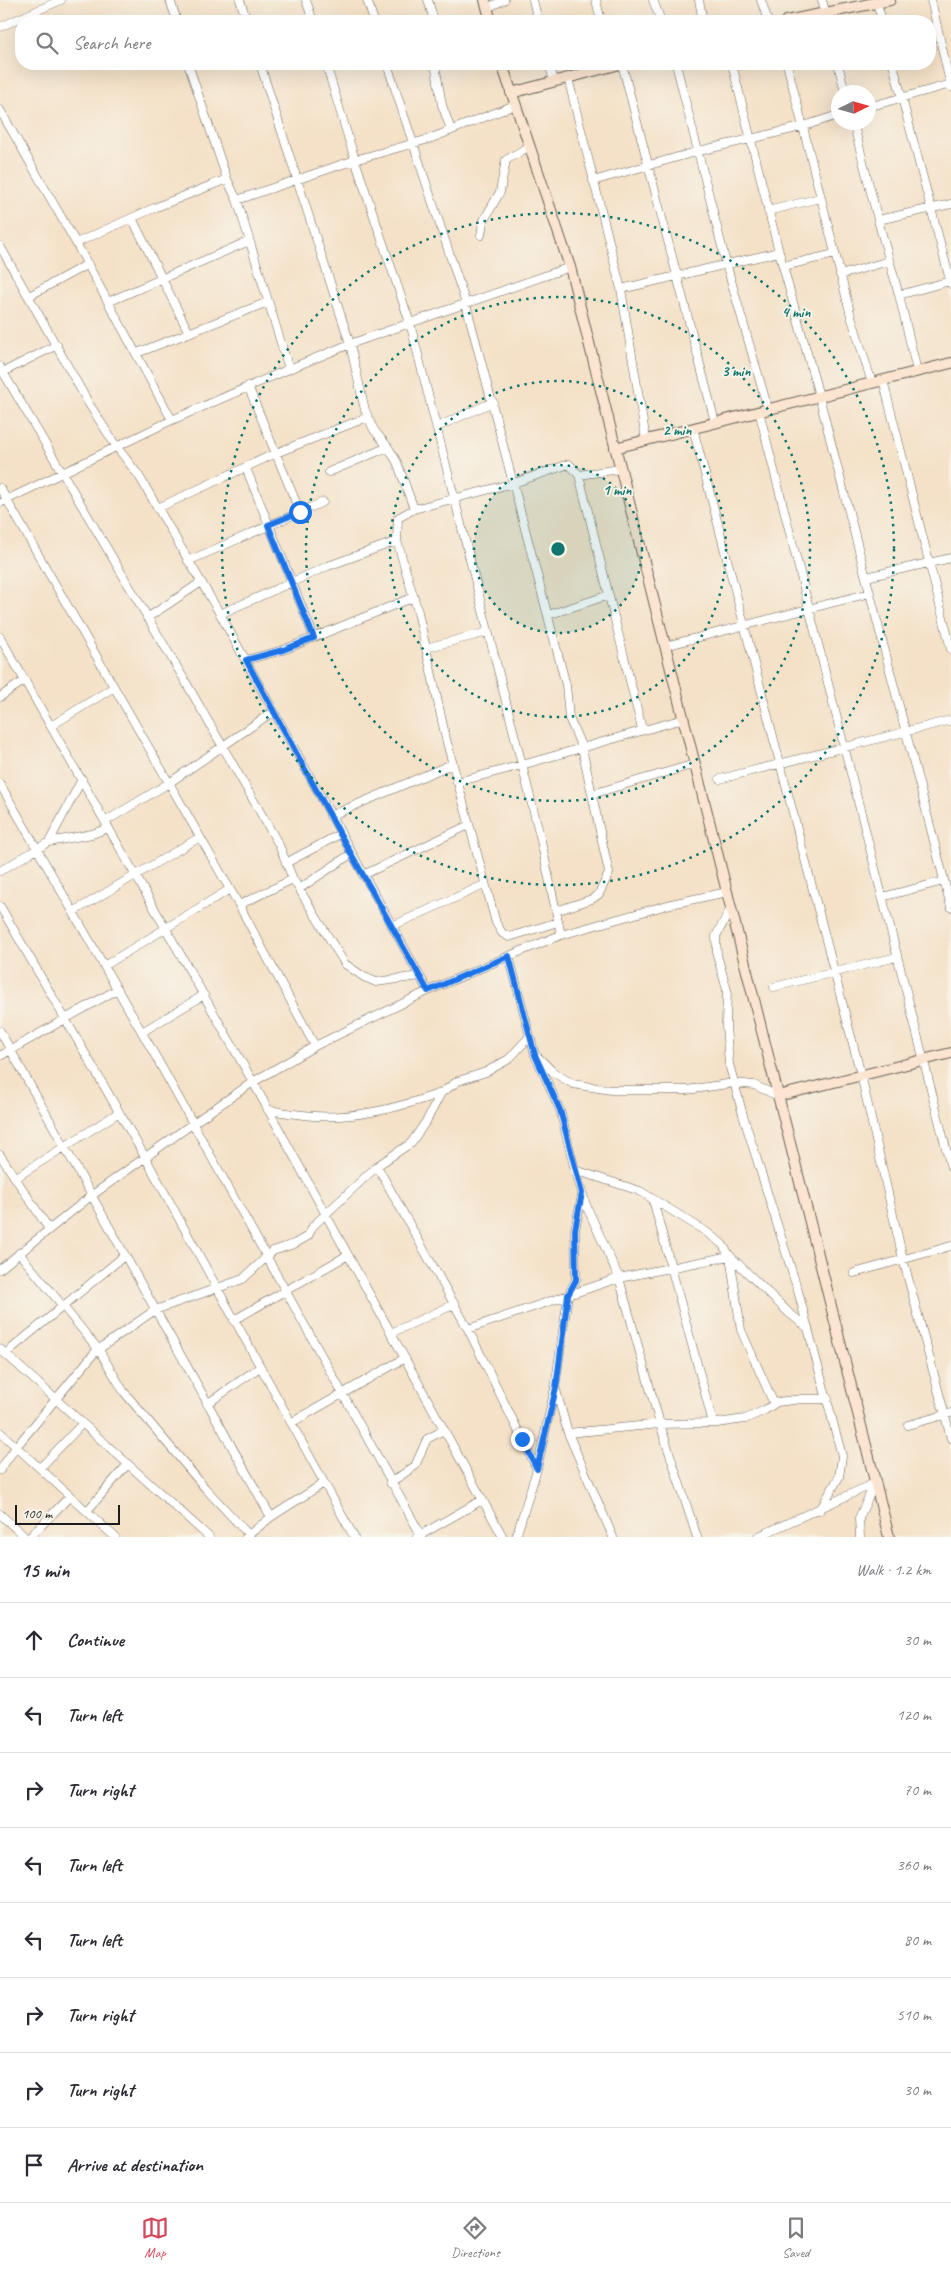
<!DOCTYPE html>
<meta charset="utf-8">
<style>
:root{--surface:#fff;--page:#f7f7f7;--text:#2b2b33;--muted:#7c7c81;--line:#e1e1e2;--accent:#d1495b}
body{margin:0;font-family:Caveat,sans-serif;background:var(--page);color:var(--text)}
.compass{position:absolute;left:831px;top:85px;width:45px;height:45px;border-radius:50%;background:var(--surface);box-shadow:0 5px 20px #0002;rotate:85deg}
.scale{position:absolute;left:15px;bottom:12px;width:105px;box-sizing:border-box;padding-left:5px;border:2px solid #1c1c1c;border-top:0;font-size:14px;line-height:18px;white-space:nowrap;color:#1c1c1c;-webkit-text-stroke:4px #f7f3e8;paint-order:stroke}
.stop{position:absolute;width:15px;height:15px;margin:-11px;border:4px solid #1a73e8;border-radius:50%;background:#fff}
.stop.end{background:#1a73e8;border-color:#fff;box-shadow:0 1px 5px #0008}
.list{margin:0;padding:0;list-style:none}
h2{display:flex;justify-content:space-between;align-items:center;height:65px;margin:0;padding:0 20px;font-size:21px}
h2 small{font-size:16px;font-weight:400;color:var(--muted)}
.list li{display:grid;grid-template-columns:32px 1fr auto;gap:15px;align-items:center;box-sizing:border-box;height:75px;padding:0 20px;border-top:1px solid var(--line)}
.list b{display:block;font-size:19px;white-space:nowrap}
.list em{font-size:16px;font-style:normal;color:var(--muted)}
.icon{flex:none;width:28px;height:28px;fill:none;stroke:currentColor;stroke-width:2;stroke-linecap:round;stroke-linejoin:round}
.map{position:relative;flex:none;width:951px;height:1537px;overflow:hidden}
.search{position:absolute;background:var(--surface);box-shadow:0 5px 20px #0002;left:15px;right:15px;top:15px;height:55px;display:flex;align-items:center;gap:12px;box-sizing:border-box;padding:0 18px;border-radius:20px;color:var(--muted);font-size:19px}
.sheet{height:665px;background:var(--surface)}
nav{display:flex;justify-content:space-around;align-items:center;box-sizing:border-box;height:70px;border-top:1px solid var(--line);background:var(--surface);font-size:14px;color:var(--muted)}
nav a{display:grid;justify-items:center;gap:2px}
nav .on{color:var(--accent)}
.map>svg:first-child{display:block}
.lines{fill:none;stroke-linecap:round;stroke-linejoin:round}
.street-casing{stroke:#686158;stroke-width:9}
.secondary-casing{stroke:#686158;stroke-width:12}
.street{stroke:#fff;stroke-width:8}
.secondary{stroke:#fce5d0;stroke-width:10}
.route{stroke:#1a73e8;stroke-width:6}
.ring{fill:none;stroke:#0f766e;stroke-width:2.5;stroke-dasharray:2.5 5}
.centre{fill:#0f766e;stroke:#f7f3e8;stroke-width:2.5}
.ring-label{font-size:15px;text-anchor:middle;font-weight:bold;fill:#0f766e;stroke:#f7f3e8;stroke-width:4;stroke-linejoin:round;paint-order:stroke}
</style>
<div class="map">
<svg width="951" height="1537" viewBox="0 0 951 1537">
<rect width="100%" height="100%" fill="#f7f3e8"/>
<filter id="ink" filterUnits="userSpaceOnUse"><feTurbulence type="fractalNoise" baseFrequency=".02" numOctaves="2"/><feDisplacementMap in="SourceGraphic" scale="10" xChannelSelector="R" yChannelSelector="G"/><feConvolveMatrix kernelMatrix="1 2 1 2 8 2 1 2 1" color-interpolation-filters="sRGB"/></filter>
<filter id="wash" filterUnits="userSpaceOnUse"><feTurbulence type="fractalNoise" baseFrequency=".0096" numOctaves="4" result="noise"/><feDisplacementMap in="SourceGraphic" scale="20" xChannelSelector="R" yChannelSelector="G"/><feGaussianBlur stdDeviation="1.12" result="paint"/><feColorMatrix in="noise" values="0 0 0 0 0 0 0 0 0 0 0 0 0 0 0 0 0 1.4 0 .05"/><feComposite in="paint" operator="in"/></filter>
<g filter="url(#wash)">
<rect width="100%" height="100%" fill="#f4e1c7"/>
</g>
<g filter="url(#ink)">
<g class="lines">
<defs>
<path id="street" d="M170,0L177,21
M240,0L247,21
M306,0L313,21
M367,0L374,21
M428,0L434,21
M533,0L538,21
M596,0L601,21
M653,0L661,21
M699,0L703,21
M761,0L768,21
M822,0L828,21
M931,0L951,87
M877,3L882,21
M487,8L504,0
M0,27L61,0
M188,64L227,179L237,200L289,369
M260,64L350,344L365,410L374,430L388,447L397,462L414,509L398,518L397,541L418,612L446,739L496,923L502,933L509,937L558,922
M326,64L355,160L410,323L540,836L561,935
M387,64L466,304L566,685L569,718L582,748L609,873L599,894L592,899L556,911
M435,64L442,105L451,130
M549,64L554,81
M622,64L715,422
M676,64L726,263L768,409
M732,64L779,252L819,396L951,907
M787,64L851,316L872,383
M838,64L845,92
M893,64L951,284
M568,78L621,289L646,440
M868,107L951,84
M0,110L76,243L172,420
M853,122L878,220
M593,181L699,151L801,127L838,115
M237,200L355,160L429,139L515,105
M768,211L820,198
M132,218L189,333
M481,235L483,222L500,192L506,160L528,147
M76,243L154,208L227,179
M0,246L89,404L116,446L139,476L220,614L428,991
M783,266L835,254
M840,275L889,261
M621,289L779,252
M899,295L950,281
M29,296L88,264
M108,302L249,241
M137,353L268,302
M0,367L184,679L279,845L293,879L345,964L364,977L376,982L420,976
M917,371L899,295L878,220L951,204
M3,372L57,345
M883,380L951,649
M248,386L300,512
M759,411L951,1168
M437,427L493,402
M693,428L861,1075L903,1259L951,1438
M246,468L314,637
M329,472L388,447
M579,475L620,469
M0,488L239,905L315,1046
M0,503L172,420L289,369L350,344L570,267
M158,508L276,453L368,417
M414,509L514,483L569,464L579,475L642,729
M188,561L323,502
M866,577L951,558
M220,614L328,566L397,541
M548,615L609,595
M147,618L200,583
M0,637L253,1082L503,1537
M665,646L870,593
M425,648L488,632
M246,660L283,650L414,597
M0,697L25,680
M51,726L114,687
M720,779L951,720
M457,782L522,765L683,719
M0,784L156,1057L422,1537
M592,794L695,764
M330,816L452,764
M106,821L169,783L274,711
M49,842L82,779
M286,863L340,834
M0,871L49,842L92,834L109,828
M363,875L469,825
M299,889L351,854
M882,897L944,881
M239,905L293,879
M0,906L145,1157L354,1537
M731,908L716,936L717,955L727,990L726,1026L729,1064L743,1115L798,1291L842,1456L839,1477L820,1510
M73,912L200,837
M392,926L484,885
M509,956L535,1055L560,1110L575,1170L586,1205L619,1278L660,1424L697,1537
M104,966L230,889
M774,987L897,957
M0,1031L271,1517
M142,1032L204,995
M0,1056L118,989
M539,1058L553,1072L573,1084L611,1090H687L734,1083L754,1085L778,1096
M268,1110C283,1112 298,1115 314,1116C357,1119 401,1107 441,1093
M0,1155L49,1229
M377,1166L468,1329L537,1469
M575,1170L640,1191L705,1231L722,1244L730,1256L789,1313L808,1328
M15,1178L118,1113
M653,1200L713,1423
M19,1253L99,1350L124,1392L205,1488L249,1535
M0,1269L91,1196L192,1124L253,1082L315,1046L428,991L509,956L561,935L671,904L727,892
M854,1273L951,1246
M234,1320L348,1255
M468,1329L619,1278L730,1256L741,1330L774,1404
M391,1333L455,1304
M0,1349L209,1537
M5,1354L124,1256
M556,1390L568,1433L613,1537
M207,1404L260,1367
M291,1423L405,1358
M908,1425L951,1413
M0,1432L115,1537
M568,1433L660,1424L717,1423L745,1419L765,1410L777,1402L802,1399H828
M40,1468L82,1424
M0,1470L16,1447L96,1351L155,1310L243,1279L273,1251L294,1244L308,1236L313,1226L377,1166L411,1143L427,1120L441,1093L458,1081L486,1072L509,1059L530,1036
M390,1483L415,1466L427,1439L444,1430
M87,1511L127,1465
M0,1514L25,1537
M30,1537L70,1496
M246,1537L271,1517L324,1483
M417,1537L482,1500
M516,1537L537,1469L555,1388L568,1295L576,1280L575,1230L582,1195
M757,1537L875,1483
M860,1537L859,1518L875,1483"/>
<path id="secondary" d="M485,0L491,21
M786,21L890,0
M502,64L570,267L889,1537
M511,93L620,64
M615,448L951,363
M778,1096L951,1053"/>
</defs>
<!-- street casing -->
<use href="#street" class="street-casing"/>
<!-- secondary casing -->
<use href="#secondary" class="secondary-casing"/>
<!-- street -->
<use href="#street" class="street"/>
<!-- secondary -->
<use href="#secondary" class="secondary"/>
</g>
</g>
<g class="lines" filter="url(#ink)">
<!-- route -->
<path class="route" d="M300,512L268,525L314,638L283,650L246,660L340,834L428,991L509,956L535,1055L560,1110L582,1193L575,1230L576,1280L568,1295L556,1388L537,1469L522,1439"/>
</g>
<!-- distance rings -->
<circle cx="558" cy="549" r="84" fill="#0f766e" fill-opacity=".12"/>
<g class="ring">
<circle cx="558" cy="549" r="84"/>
<circle cx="558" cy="549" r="168"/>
<circle cx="558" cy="549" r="252"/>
<circle cx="558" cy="549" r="336"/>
</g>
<circle cx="558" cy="549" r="8" class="centre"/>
<g class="ring-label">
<text x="796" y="317">4 min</text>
<text x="736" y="376">3 min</text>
<text x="677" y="435">2 min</text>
<text x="617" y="495">1 min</text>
</g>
</svg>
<svg class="compass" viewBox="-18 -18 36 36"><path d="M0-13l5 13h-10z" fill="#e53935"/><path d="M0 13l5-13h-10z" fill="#7c7c81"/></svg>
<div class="scale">100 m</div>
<div class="stop" style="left:300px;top:512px"></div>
<div class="stop end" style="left:522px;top:1439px"></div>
<div class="search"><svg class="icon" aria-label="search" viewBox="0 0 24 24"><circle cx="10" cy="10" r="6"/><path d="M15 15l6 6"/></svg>Search here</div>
</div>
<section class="sheet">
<h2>15 min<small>Walk · 1.2 km</small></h2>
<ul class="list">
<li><svg class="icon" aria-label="ahead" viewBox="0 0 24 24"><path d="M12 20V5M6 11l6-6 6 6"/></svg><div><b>Continue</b></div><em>30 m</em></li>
<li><svg class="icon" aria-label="left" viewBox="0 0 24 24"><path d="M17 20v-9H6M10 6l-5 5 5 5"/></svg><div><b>Turn left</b></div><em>120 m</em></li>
<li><svg class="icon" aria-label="right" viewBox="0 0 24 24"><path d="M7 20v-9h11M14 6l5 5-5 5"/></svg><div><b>Turn right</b></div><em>70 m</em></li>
<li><svg class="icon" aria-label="left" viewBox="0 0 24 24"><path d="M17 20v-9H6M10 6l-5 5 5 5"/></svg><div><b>Turn left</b></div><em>360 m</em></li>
<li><svg class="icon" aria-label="left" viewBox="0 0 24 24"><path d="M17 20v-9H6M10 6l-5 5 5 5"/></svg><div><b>Turn left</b></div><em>80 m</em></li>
<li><svg class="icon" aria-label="right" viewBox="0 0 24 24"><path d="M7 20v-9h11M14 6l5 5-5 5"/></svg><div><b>Turn right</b></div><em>510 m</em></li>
<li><svg class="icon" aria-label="right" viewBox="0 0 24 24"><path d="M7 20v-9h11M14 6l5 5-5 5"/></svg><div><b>Turn right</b></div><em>30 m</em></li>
<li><svg class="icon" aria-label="arrive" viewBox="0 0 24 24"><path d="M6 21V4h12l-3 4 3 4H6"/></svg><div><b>Arrive at destination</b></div></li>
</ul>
</section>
<nav>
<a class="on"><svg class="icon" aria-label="map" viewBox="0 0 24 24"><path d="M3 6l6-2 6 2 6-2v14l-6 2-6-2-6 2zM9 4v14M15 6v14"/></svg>Map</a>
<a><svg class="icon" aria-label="directions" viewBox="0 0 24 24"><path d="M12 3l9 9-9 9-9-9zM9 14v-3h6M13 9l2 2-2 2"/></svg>Directions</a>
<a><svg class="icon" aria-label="saved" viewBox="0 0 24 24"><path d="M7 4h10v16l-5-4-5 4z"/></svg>Saved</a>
</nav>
